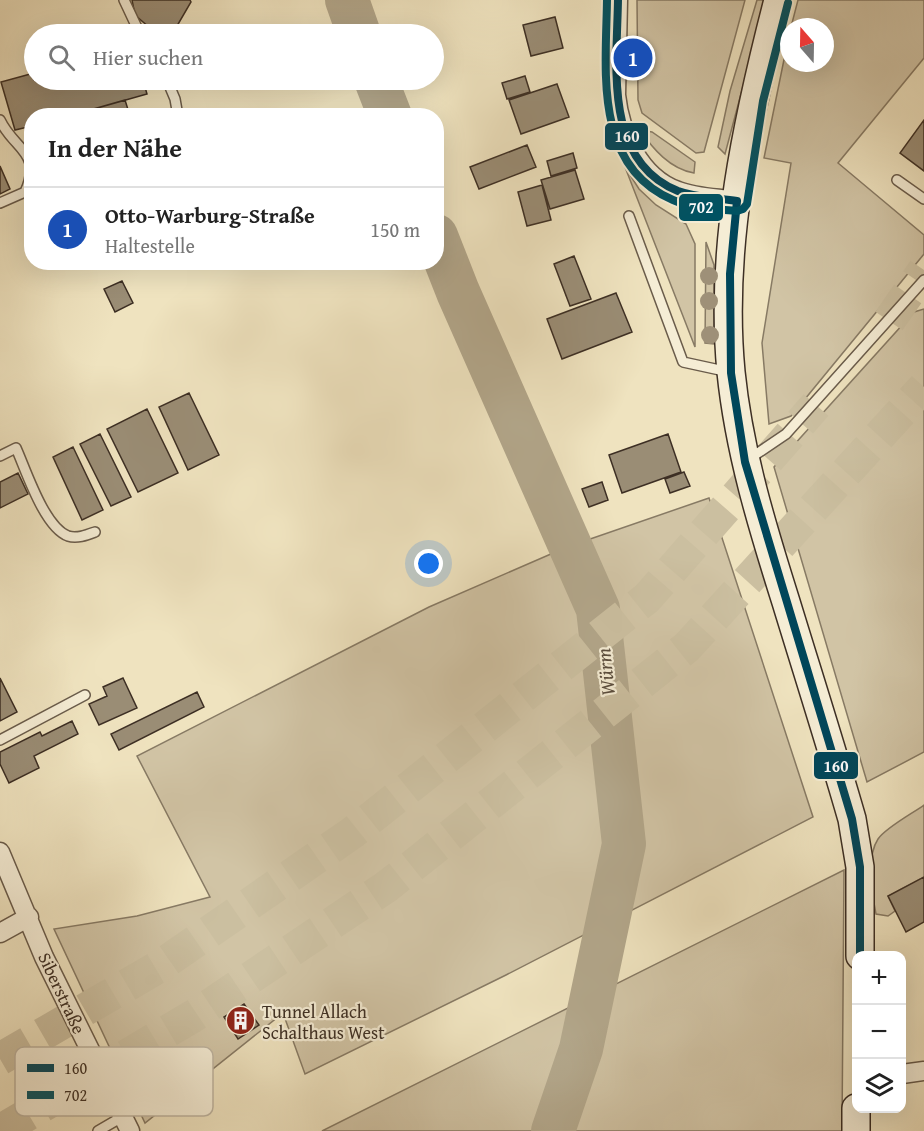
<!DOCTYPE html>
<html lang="de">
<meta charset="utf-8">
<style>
:root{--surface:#fff;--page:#f2f2f2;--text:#222;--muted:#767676;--line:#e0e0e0;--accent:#8f2418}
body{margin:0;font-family:"Gentium Book Plus",serif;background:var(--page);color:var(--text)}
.controls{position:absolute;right:18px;bottom:18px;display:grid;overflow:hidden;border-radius:12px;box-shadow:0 6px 24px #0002}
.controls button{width:54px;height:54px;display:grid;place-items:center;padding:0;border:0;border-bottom:2px solid var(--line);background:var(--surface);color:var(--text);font:30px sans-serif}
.compass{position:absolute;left:780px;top:18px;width:54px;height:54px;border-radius:50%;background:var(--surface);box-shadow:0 6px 24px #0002;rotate:340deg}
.you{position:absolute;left:429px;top:564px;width:21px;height:21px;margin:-15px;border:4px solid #fff;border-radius:50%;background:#1a73e8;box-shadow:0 0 0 9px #1a73e833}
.badge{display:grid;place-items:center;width:39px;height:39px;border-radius:50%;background:var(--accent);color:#fff;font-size:20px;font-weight:700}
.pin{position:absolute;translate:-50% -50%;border:3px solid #fff;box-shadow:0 2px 6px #0006}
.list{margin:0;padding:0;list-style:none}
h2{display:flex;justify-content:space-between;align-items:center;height:78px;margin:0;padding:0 24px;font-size:26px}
h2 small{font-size:20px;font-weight:400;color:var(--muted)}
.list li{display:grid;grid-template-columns:39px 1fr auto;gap:18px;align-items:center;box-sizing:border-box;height:84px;padding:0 24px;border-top:2px solid var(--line)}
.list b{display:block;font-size:22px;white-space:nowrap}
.list p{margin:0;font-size:20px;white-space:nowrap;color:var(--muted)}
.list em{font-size:20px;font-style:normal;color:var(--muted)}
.icon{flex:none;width:33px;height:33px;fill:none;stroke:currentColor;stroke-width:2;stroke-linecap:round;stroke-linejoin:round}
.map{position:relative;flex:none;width:924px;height:1131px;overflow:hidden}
.search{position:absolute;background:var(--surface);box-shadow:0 6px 24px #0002;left:24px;top:24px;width:420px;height:66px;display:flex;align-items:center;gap:15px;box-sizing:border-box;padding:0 21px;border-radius:33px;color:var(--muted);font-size:22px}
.panel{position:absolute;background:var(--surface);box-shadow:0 6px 24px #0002;left:24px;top:108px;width:420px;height:162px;border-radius:24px}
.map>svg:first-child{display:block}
.green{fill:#d1c4a5;stroke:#877a64;stroke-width:1.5}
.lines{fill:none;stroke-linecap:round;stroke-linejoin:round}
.river{stroke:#b2a68a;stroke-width:44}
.building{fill:#9a8d75;stroke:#3d2f24;stroke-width:1.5}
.highway-tunnel{stroke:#cbbfa0;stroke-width:33;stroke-dasharray:33 16;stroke-linecap:butt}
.lane-casing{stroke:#6a5c4b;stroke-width:12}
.street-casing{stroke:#6a5c4b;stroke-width:21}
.secondary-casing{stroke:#3d2f24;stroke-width:30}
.lane{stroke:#f5edd5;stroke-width:9}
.street{stroke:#f5edd5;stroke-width:18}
.secondary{stroke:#f5edd5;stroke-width:27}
.bus-1-casing{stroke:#f5edd5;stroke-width:12}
.bus-2-casing{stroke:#f5edd5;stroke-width:12}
.bus-1{stroke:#00465a;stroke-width:8}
.bus-2{stroke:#005262;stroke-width:8}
.tree{fill:#9e9078}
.labels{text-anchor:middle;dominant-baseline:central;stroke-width:4.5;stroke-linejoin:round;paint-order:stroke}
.street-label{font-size:18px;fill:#3d2f24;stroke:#f5edd5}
.poi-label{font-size:18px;fill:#3d2f24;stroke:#f5edd5;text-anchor:start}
.water-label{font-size:20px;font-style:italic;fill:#5a4d3e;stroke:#f5edd5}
.key{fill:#f5edd5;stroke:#beb4a0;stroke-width:1.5}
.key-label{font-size:16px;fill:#3d2f24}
.line-badge{stroke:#f5edd5;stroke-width:2}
.badge-label{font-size:16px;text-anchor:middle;font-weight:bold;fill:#fff}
</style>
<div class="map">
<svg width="924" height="1131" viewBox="0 0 924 1131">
<rect width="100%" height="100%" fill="#efe3bf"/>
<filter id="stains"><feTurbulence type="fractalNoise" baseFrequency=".00333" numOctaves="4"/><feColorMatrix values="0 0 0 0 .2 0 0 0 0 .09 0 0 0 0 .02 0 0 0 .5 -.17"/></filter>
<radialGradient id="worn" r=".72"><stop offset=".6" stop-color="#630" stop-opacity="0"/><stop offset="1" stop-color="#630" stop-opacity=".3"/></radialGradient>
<!-- green -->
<path class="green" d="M637,0H745L704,152L696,153L642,113L638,100Z
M757,0H766L725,154L718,147L730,91Z
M798,0H924V58L838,163L924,235V254L791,416L769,424L762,343L791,163L764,158L789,35V63H825V27H791Z
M640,130L652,132L695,162L694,173C670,169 653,149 640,130Z
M625,167L639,189L656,205L686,224L695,244V347Z
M706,242L714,265V344L705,343Z
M924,309V752L867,782L774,467L914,312Z
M709,498L813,817L506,975L305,1074L283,1013L145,1123L54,929L137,916L210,897L137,756L429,607L567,547Z
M924,805V877L888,896L895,911L888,916L876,914C872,894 866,857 878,839C885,828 913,813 924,805Z
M844,870L842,1131H322Z"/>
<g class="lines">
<!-- river -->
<path class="river" d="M347,0L359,34
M376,80L390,116
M436,236L458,292L598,609L624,844L581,1049L553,1131"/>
</g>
<!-- building -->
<path class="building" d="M132,0H190L191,2L177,26L150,28L135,15Z
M555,17L563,48L531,56L523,25Z
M34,73V80H143L147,94L69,116H32V126L15,130L1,82Z
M525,76L530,92L507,99L502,83Z
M557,84L569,117L521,134L509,100Z
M125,100L130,116H69Z
M924,120V171L900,153Z
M527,145L536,167L479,189L470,167Z
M573,153L577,168L551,176L547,161Z
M0,166L10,189L0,194Z
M575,170L584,199L550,209L541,180Z
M542,185L551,220L527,226L518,192Z
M574,256L591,299L570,306L554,264Z
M122,281L133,303L115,312L104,289Z
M616,293L632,332L562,359L547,319Z
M189,393L219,455L188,470L159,407Z
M147,409L178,473L138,492L107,429Z
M100,434L131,497L111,506L80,444Z
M668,434L681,472L622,493L609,455Z
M73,447L103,510L82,520L53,457Z
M684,472L690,486L670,493L665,479Z
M18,473L28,494L0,508V482Z
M602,482L608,500L589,507L582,489Z
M0,678L17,712L0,721Z
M123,678L137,708L99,725L89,704L107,696L103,687Z
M197,692L204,707L119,750L111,734Z
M72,721L78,734L34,756L39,768L9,783L0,764V752L40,732L42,736Z
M924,877V922L906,932L888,896Z
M244,1004L259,1025L238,1039L224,1017Z"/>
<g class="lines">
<!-- highway-tunnel -->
<path class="highway-tunnel" d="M889,321L924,270
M0,1059L160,966L352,833L647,598L816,405
M0,1131L195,1015L386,887L687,647L924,387"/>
<defs>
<path id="lane" d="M124,0L140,34
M167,80L175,99L178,116
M0,120C14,150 43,152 25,192L0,203
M897,180L924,199
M629,216L683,362L729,372
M0,456L16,448C26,470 44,527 68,536C77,539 87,535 95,532
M749,459L786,434L924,280
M0,740L85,695
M98,1131L122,1117"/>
<path id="street" d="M618,0L616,95C620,132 639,177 678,191C696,198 718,198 737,201
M0,852L44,957L130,1131
M0,933L29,917
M902,1074L924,1071"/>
<path id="secondary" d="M778,0C747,120 719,247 731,372C739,451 762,526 786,602C808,674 831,746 852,819L860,867V956
M856,1131V1108"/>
</defs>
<!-- lane casing -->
<use href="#lane" class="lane-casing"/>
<!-- street casing -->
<use href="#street" class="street-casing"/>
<!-- secondary casing -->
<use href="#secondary" class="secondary-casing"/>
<!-- lane -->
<use href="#lane" class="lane"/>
<!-- street -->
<use href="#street" class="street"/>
<!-- secondary -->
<use href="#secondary" class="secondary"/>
<defs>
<path id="bus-1" d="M618,0C617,65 603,161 678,191C697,198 718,198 737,201
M737,201L730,274L731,373L745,462L852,819L860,867V956"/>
<path id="bus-2" d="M607,0C606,70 593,166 673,200C693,209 716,209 737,211L743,209L747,204L763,101L788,3"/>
</defs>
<!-- bus-1 casing -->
<use href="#bus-1" class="bus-1-casing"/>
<!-- bus-2 casing -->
<use href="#bus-2" class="bus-2-casing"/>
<!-- bus-1 -->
<use href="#bus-1" class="bus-1"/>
<!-- bus-2 -->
<use href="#bus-2" class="bus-2"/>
</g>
<!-- trees -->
<g class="tree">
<circle cx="709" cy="276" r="9"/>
<circle cx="709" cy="301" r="9"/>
<circle cx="710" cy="335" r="9"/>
</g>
<!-- icons -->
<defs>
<symbol id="building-disc" viewBox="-11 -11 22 22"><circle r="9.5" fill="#8f2418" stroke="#f5edd5"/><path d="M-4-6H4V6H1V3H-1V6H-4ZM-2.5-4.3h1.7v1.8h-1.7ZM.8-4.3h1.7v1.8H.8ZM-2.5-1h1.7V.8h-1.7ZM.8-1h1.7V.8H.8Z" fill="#fff"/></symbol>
</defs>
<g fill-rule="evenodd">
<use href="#building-disc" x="224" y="1004" width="33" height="33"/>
</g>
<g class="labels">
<!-- street labels -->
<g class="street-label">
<text transform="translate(62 993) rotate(65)">Siberstraße</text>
</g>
<!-- poi labels -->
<g class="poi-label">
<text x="262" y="1011">Tunnel Allach<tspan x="262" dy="21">Schalthaus West</tspan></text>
</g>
<!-- water labels -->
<g class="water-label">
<text transform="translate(605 672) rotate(-96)">Würm</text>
</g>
</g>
<!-- legend -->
<rect x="15" y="1047" width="198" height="69" rx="9" class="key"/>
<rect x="27" y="1064" width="27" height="8" fill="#00465a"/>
<rect x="27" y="1091" width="27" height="8" fill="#005262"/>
<g class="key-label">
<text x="64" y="1074">160</text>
<text x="64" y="1101">702</text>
</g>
<g class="line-badge">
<rect x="604" y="122" width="45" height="29" rx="6" fill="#00465a"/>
<rect x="678" y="193" width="46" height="29" rx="6" fill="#005262"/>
<rect x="813" y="751" width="46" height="29" rx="6" fill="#00465a"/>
</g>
<g class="badge-label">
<text x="627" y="142">160</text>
<text x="701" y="213">702</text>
<text x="836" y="772">160</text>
</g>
<rect width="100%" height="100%" filter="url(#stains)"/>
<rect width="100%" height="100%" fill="url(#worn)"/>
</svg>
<div class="controls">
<button>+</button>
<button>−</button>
<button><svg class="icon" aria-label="layers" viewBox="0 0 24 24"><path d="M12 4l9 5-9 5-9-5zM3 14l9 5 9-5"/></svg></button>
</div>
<svg class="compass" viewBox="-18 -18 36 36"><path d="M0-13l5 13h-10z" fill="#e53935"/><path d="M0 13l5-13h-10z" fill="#767676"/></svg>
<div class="you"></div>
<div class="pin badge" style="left:633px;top:58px;background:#1a4fb4">1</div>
<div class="search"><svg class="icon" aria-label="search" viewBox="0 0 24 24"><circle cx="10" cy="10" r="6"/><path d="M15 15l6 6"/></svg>Hier suchen</div>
<section class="panel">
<h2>In der Nähe<small></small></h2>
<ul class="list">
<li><span class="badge" style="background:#1a4fb4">1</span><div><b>Otto-Warburg-Straße</b><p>Haltestelle</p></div><em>150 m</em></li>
</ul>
</section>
</div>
